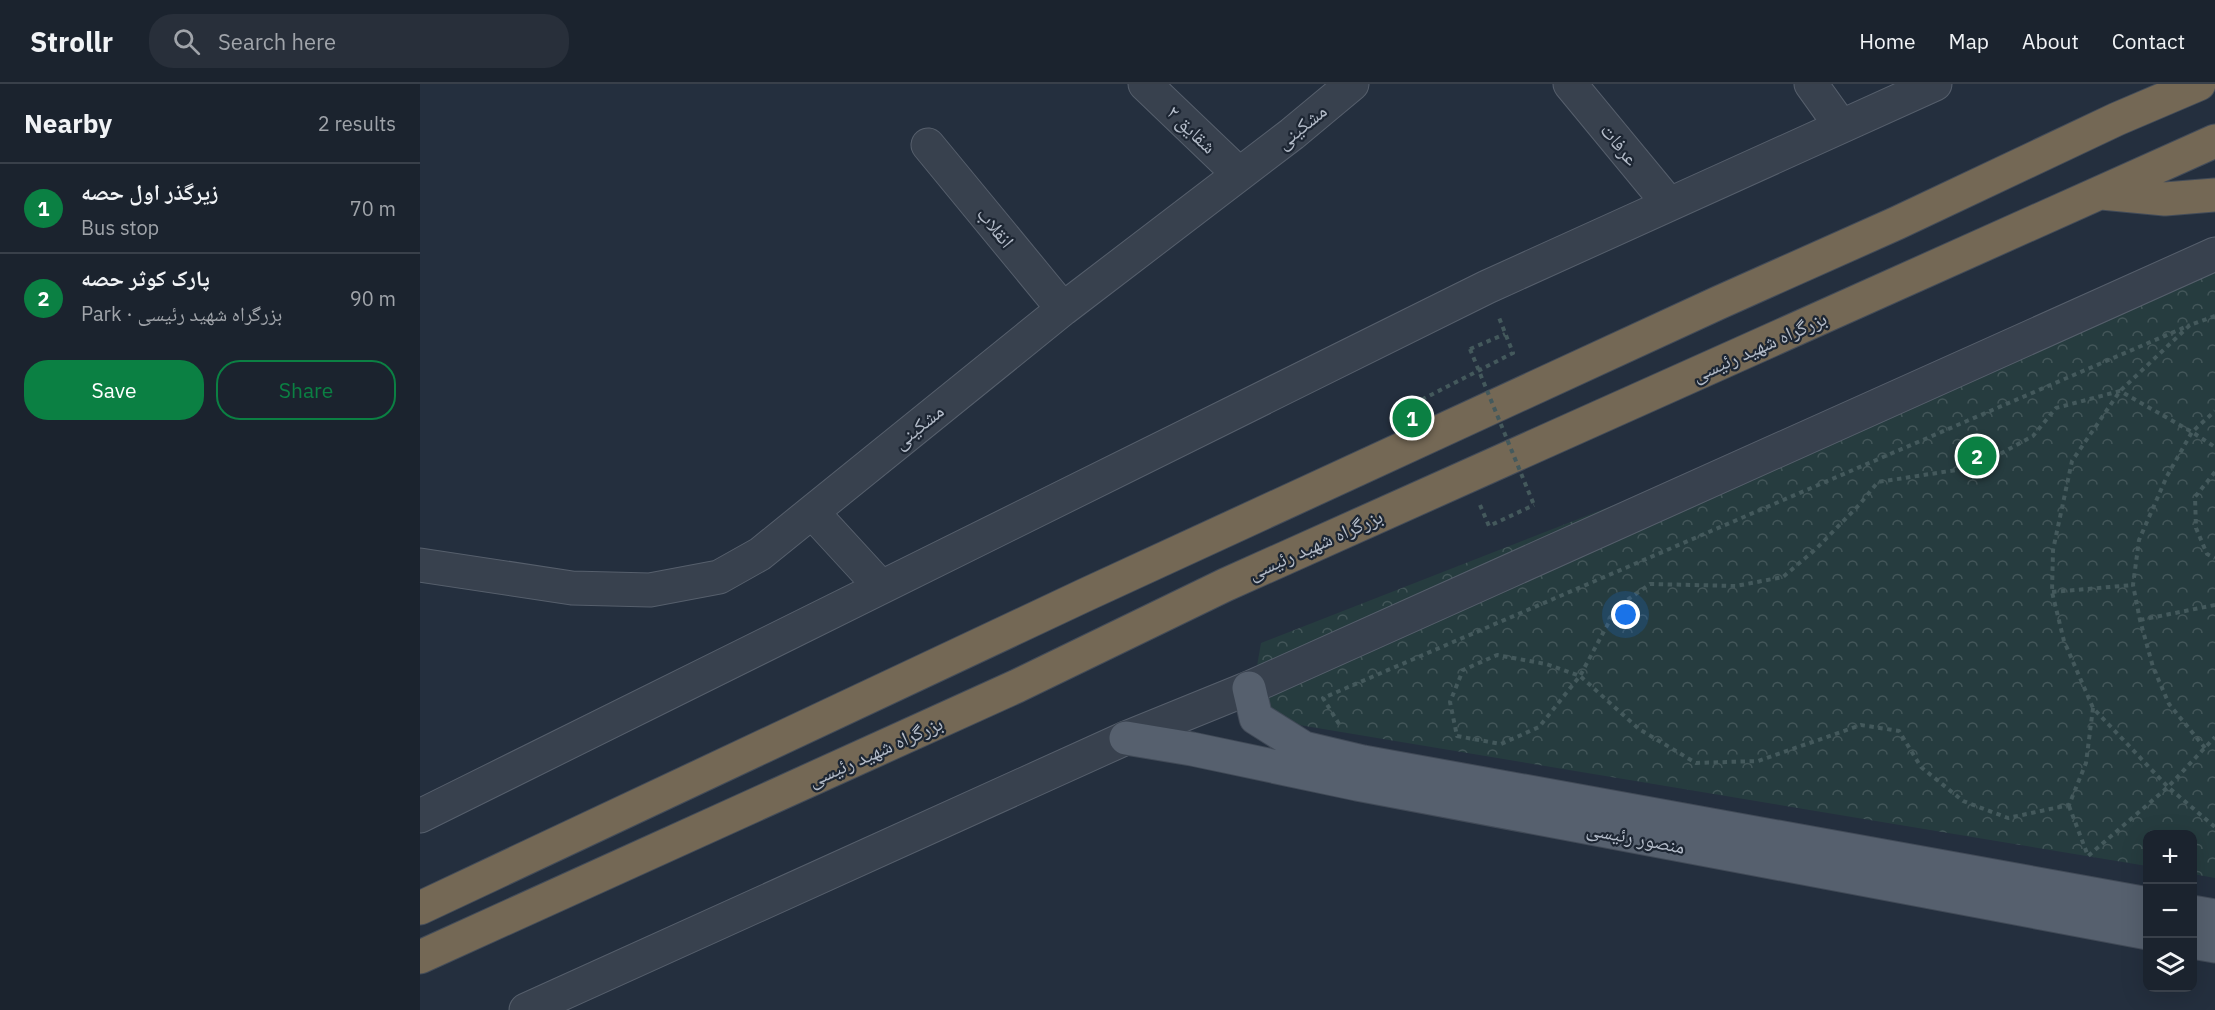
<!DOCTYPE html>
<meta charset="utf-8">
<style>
:root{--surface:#1b232e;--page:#282f3a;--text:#f1f3f6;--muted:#a0a4aa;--line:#39404a;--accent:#0b8043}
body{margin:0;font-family:"IBM Plex Sans","Noto Naskh Arabic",sans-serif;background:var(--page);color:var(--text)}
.controls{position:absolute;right:18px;bottom:18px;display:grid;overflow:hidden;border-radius:12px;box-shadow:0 6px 24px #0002}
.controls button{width:54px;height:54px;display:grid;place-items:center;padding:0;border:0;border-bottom:2px solid var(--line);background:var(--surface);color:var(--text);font:30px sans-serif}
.you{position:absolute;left:1206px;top:531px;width:21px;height:21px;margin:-15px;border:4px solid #fff;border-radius:50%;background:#1a73e8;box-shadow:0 0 0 9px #1a73e833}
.badge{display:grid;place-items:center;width:39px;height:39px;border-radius:50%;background:var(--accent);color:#fff;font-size:20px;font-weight:700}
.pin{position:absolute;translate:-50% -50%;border:3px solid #fff;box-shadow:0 2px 6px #0006}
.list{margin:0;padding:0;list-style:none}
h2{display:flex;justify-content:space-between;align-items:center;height:78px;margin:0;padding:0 24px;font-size:26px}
h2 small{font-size:20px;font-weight:400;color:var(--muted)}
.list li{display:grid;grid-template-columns:39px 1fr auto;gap:18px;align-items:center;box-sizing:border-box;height:90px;padding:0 24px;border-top:2px solid var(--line)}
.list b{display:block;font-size:22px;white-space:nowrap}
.list p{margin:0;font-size:20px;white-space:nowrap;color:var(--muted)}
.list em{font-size:20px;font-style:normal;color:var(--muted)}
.actions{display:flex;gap:12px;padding:18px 24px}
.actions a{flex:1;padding:14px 0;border:2px solid var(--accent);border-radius:24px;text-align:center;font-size:21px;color:var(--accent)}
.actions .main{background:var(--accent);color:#fff}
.icon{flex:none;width:33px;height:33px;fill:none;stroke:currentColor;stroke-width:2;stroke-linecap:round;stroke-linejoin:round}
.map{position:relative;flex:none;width:1795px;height:926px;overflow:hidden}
header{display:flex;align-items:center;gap:36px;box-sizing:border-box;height:84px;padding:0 30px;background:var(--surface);border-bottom:2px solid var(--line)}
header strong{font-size:28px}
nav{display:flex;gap:33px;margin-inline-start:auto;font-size:21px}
.search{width:420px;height:54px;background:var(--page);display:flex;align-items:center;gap:15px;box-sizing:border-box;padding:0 21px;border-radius:24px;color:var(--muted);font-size:22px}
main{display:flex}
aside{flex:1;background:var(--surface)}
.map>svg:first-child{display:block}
.park{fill:url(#park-crowns)}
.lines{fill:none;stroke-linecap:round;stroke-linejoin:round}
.minor-casing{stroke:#565f6c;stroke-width:35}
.major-casing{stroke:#414a57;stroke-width:35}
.highway-casing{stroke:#434c59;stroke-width:35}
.path{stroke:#44595c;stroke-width:4;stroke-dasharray:4.5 4.5;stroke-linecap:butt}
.minor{stroke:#38414e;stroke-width:33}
.major{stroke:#56606e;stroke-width:33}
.highway{stroke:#746855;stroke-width:33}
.path-bridge{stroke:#44595c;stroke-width:4;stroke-dasharray:4.5 4.5;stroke-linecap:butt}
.labels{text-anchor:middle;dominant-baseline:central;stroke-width:4.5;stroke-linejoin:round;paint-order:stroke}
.street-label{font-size:20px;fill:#b4bcc9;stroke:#1d2633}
</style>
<header>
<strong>Strollr</strong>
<div class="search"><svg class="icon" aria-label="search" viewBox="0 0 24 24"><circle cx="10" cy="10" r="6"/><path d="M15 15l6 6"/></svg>Search here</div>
<nav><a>Home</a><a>Map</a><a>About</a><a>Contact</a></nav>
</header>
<main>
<aside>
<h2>Nearby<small>2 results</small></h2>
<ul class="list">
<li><span class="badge">1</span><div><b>زیرگذر اول حصه</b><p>Bus stop</p></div><em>70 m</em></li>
<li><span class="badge">2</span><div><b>پارک کوثر حصه</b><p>Park · بزرگراه شهید رئیسی</p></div><em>90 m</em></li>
</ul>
<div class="actions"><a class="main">Save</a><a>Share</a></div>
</aside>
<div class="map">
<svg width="1795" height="926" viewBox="0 0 1795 926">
<defs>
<pattern id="park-crowns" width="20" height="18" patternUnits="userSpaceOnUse" patternTransform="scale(1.5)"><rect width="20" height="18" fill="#263c3f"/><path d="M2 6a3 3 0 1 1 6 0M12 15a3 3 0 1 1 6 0" fill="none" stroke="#435659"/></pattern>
</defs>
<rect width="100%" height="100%" fill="#242f3e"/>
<!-- park -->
<path class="park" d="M1795,186V794L1773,790L1772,750H1728L1727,782L867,639L833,605L841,559Z"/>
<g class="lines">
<defs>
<path id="minor" d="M725,0L819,90
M1150,0L1249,120
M1391,0L1421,42
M508,61L643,225
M392,428L461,503
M0,481L152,504L230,506L299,493L340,470L643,225L872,50L932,0
M0,732L1067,203L1515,0
M106,926L706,654L829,604L1795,170"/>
<path id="major" d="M829,604L836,634L884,664L943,678L1728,820
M706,654L772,665L937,700L1728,849
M1772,828L1795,832
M1772,858L1795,862"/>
<path id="highway" d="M1682,109L1745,115L1795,111
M0,824L665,511L1298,219L1477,139L1697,35L1779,0
M0,873L597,602L805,501L1795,57"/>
</defs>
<!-- minor casing -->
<use href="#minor" class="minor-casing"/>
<!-- major casing -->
<use href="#major" class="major-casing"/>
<!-- highway casing -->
<use href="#highway" class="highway-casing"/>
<!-- path -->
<path class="path" d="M1795,232L1770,241L1700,307L1652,377L1633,466L1632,508L1644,557L1673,624L1748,703L1795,743
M1050,265L1085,250
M1002,322L999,317L1093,269L1078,231
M1795,388L1775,413L1776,444L1787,470L1795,474
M1060,421L1069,442L1114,421
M1632,508L1713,501
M1720,536L1795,521
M1673,624L1666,679L1649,721L1588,734L1543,717L1501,683L1479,647L1441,641L1338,677L1276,679L1219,645L1160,592L1126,580L1077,571L1043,586L1030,618L1037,652L1081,660L1119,643L1160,592L1197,523L1230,500L1316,502L1363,493L1397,464L1439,421L1458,398L1556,383L1613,352L1636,324L1700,307L1772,348L1795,363
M919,640L903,614L1770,241
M1785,664L1749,620L1733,583L1720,536L1713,501L1719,456L1747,392L1772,348L1795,327
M1649,722L1668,772L1748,703L1795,653"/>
<!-- minor -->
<use href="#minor" class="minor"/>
<!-- major -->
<use href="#major" class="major"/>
<!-- highway -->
<use href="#highway" class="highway"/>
<!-- path-bridge -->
<path class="path-bridge" d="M1050,265L1114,421"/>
</g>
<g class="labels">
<!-- street labels -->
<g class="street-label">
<text transform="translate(881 42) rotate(-39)">مشکینی</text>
<text transform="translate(772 45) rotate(44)">شقایق ۲</text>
<text transform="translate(1200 60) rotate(51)">عرفات</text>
<text transform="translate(576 143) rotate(51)">انقلاب</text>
<text transform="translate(1339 262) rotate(-24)">بزرگراه شهید رئیسی</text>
<text transform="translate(498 342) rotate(-39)">مشکینی</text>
<text transform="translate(895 460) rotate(-24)">بزرگراه شهید رئیسی</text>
<text transform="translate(455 667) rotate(-24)">بزرگراه شهید رئیسی</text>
<text transform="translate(1216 753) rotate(11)">منصور رئیسی</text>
</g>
</g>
</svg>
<div class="controls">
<button>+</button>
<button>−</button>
<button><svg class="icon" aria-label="layers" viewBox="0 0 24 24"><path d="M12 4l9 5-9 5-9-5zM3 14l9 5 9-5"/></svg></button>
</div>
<div class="you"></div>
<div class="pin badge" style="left:992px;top:334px">1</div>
<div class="pin badge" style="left:1557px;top:372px">2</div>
</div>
</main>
